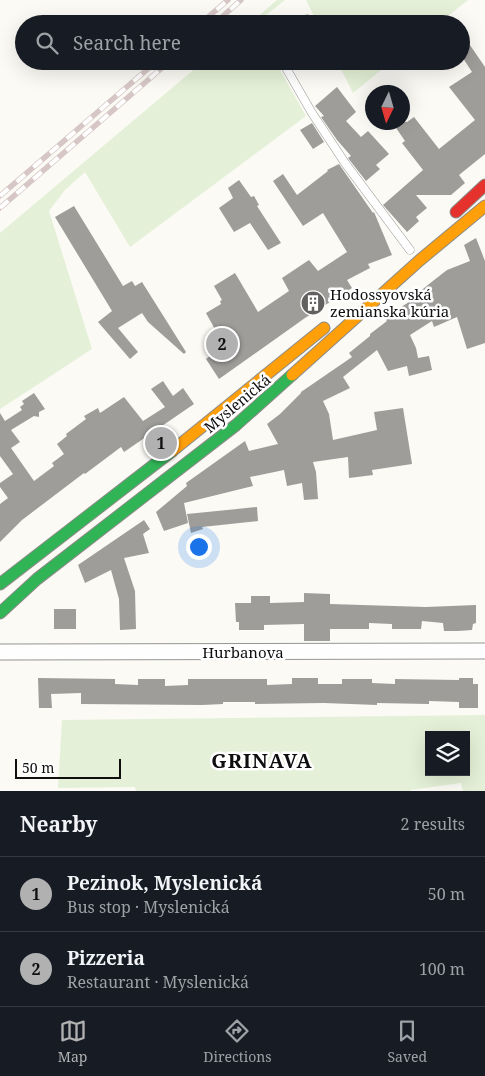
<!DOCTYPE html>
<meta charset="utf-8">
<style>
:root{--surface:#171b24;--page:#242831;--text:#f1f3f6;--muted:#9ea1a6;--line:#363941;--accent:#b1b1b2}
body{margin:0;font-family:"Noto Serif",serif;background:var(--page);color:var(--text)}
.controls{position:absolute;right:15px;bottom:15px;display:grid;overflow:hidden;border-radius:0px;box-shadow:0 5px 20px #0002}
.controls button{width:45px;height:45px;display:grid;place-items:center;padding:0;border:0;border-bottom:1px solid var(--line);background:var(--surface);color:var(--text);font:25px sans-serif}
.compass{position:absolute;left:365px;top:85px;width:45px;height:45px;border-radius:50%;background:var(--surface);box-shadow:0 5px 20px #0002;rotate:185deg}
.scale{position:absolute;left:15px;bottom:12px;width:106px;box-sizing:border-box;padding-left:5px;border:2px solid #0f0f0f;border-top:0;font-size:14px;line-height:18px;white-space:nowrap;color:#0f0f0f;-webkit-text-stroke:4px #fff;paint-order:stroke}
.you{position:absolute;left:198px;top:546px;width:18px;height:18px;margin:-12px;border:4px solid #fff;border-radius:50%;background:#1a73e8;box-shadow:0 0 0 8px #1a73e833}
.badge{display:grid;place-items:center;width:32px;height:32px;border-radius:50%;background:var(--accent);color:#111;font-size:16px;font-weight:700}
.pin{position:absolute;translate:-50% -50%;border:2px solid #fff;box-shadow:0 1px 5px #0006}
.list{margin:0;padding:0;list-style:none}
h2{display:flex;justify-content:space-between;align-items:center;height:65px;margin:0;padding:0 20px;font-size:21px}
h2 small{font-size:16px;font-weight:400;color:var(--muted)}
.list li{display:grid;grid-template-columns:32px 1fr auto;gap:15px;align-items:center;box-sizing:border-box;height:75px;padding:0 20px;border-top:1px solid var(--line)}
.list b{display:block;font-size:19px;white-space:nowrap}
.list p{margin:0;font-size:16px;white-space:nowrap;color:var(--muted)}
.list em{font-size:16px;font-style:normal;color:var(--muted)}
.icon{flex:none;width:28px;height:28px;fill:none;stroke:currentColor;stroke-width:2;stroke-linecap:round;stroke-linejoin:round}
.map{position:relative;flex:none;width:485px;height:791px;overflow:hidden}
.search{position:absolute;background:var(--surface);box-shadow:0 5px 20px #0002;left:15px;right:15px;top:15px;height:55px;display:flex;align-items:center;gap:12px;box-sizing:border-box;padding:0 18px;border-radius:28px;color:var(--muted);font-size:19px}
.sheet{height:215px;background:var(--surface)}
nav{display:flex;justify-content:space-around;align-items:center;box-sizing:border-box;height:70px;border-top:1px solid var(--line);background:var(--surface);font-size:14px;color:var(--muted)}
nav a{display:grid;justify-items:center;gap:2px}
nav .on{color:var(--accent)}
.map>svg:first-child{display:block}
.green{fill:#e4f0d7;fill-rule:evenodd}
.building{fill:#9f9d9a}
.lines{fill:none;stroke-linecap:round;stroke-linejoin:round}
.lane-casing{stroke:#959593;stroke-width:9}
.street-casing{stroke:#959593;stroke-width:17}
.fast-casing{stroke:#8c8b89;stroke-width:13}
.slow-casing{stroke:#8c8b89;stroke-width:13}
.jam-casing{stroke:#8c8b89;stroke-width:13}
.lane{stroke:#fefefe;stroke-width:8}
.street{stroke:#fefefe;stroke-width:15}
.fast{stroke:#30b455;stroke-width:11}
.slow{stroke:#ff9f0a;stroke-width:11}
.jam{stroke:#e5322d;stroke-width:11}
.rail-casing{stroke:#d6c7c6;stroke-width:5.5}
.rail{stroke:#fff;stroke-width:4;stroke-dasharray:11;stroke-linecap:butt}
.labels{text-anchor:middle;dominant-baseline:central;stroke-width:5;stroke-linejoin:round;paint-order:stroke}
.poi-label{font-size:15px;fill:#0f0f0f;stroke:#fff;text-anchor:start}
.street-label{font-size:15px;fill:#0f0f0f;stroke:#fff}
.district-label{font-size:20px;font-weight:bold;letter-spacing:1px;fill:#0f0f0f;stroke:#fff}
</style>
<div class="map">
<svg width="485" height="791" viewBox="0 0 485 791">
<rect width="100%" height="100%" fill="#fbfaf5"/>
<!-- green -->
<path class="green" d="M277,0H285L255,24H249Z
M306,0H468L438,24H318Z
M204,61H275L306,116L130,247L85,172L65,190L49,211L92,349L0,409V233Z
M337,61H392L353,93Z
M485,715V791H463L461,783L411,790L410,791H136L135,787L58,788L62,720ZM429,735H466V772H429Z"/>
<!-- building -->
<path class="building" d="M461,32L485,67V154L459,175L465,183L451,195H416L427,208L416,217L419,221L407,232L383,205L423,170L402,143L405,141L392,122H407L414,117L439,149L475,120L449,87L472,72L461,55Z
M337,87L356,112L346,121L361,137L368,131L389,154L376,165L380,169L366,181L348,158L351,156L337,140L321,117L324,116L315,106Z
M312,123L324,142L313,149L300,130Z
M339,164L373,213L374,212L392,255L368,264L370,268L347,280L352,288L305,318L219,379L206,359L211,355L208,351L222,342L206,313L221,304L220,301L222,300L214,286L235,273L258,312L289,291L282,278L309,260L318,271L347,252L323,213L303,226L273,181L283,174L297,195L328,171L327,170Z
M239,180L251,197L254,196L259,205L257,206L281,243L268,250L250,223L234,232L219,208L233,198L228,188Z
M74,206L123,286L132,281L135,286L142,282L186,352L184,354L148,322L142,313L118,328L138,352L130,359L98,322L112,311L55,217Z
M476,238L485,261V343L467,349L457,317L434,327L432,321L410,335L416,348L418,358L429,356L432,370L409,376L407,366L388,371L377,350L343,377L350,388L323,401L329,414L333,440L377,430L374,412L403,408L412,464L372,470L373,475L349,478L348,457L313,462L316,472L318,499L304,500L302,483L287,486L284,470L250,477L253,486L184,503L188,523L164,531L156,512L187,486L186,483L245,441L249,451L278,444L267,424L280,414L301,393V392L352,357L349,353L370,336V334L387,321L386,320L398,309L420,295L418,293L429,284L447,270L470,261L464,245Z
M163,381L173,396L183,388L194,404L124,452L121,447L85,474L84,473L22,520L0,542V504L8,498L0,487V483L13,474L0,456V413L5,421L22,410L20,407L24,404L22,401L34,393L45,409L39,412V417L34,416L11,430L20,442L11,448L34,481L54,466L52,463L64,454L57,444L67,436L66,434L86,419L84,416L98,408L100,413L124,397L143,421L165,407L151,389Z
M257,507L258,521L202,527L203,529L191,533L187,514Z
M144,520L150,529L143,534L149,553L124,558L135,591L136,629L120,630L119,599L111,570L85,583L78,565Z
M304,593L330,594V604L426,607L476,605V623L473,624L472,630L458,631H444L443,623L422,621L421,629H392V624L369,623V629H330V641H304V624L264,625V630H239V622H236L235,603H251V596H270V603L304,602Z
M54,609H76V629H54Z
M38,678L115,679V684L138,685V679H165V686L188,685V679H267V685L292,684V678H318V684H342V679H372V683L395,684V679L459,680V678H473V684H478V708H459V702L429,701V704L377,703V705L324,703L255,704V702H223V704L202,705L81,704V693L51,694L52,708H39Z"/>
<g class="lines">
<defs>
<path id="lane" d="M300,24L307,19
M282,61L312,113L345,163L410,250"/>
<path id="street" d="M0,652L485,651"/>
<path id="fast" d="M0,584L172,451
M0,613L37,579L236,425L292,375"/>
<path id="slow" d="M292,375L420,260L485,206
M172,451L324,328"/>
<path id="jam" d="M456,212L485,185"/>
</defs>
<!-- lane casing -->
<use href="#lane" class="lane-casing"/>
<!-- street casing -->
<use href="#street" class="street-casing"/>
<!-- fast casing -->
<use href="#fast" class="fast-casing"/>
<!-- slow casing -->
<use href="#slow" class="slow-casing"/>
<!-- jam casing -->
<use href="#jam" class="jam-casing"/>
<!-- lane -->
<use href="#lane" class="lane"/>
<!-- street -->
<use href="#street" class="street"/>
<!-- fast -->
<use href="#fast" class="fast"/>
<!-- slow -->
<use href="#slow" class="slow"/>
<!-- jam -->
<use href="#jam" class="jam"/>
<defs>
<path id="rail" d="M200,24L228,0
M214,24L241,0
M0,196L157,61
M0,208L170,61"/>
</defs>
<!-- rail casing -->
<use href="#rail" class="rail-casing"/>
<!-- rail -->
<use href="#rail" class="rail"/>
</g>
<!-- icons -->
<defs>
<symbol id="building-disc" viewBox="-11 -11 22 22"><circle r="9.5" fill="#626160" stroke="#fff"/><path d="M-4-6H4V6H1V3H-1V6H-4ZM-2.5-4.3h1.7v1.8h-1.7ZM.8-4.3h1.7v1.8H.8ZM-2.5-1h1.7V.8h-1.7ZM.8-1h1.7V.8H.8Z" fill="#fff"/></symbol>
</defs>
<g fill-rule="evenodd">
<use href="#building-disc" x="299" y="289" width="28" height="28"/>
</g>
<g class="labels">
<!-- poi labels -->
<g class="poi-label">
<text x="330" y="294">Hodossyovská<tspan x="330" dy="17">zemianska kúria</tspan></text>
</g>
<!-- street labels -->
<g class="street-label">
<text transform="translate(237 403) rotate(-40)">Myslenická</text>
<text x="243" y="652">Hurbanova</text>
</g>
<!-- district labels -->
<g class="district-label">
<text x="262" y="760">GRINAVA</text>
</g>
</g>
</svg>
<div class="controls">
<button><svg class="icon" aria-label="layers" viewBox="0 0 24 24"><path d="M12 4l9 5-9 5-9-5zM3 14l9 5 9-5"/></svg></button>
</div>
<svg class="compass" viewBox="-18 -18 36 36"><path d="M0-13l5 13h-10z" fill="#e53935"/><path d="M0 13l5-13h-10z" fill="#9ea1a6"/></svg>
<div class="scale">50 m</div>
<div class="you"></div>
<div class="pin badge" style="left:161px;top:443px">1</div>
<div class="pin badge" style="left:222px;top:344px">2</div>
<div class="search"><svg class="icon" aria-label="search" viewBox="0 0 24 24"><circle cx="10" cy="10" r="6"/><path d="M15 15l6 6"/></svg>Search here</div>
</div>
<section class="sheet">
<h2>Nearby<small>2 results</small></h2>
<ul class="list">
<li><span class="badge">1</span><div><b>Pezinok, Myslenická</b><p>Bus stop · Myslenická</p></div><em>50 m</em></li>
<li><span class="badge">2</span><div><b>Pizzeria</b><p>Restaurant · Myslenická</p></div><em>100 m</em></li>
</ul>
</section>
<nav>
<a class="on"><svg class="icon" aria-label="map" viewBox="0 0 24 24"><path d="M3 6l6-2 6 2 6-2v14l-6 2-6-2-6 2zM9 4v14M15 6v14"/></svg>Map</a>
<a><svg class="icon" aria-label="directions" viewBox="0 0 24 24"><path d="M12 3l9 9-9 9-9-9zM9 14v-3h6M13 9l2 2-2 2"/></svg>Directions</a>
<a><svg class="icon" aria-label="saved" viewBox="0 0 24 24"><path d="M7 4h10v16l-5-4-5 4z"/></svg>Saved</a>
</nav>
